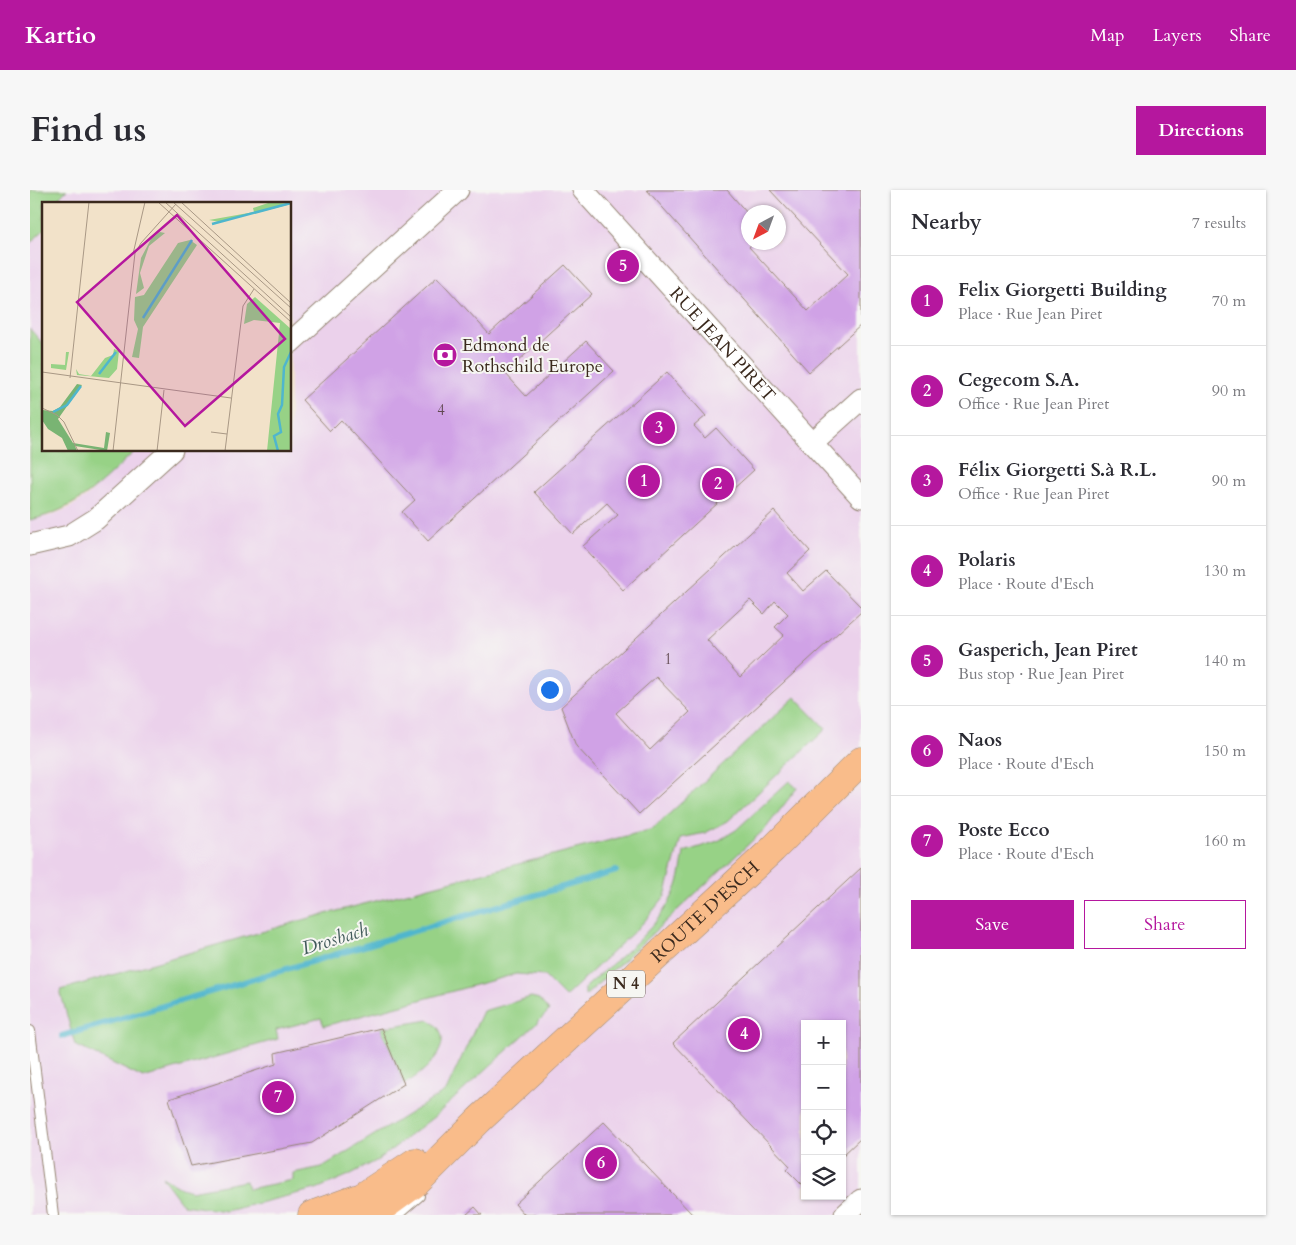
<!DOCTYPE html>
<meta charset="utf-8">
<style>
:root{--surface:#fff;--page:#f7f7f7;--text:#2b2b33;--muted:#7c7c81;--line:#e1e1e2;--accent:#b5179e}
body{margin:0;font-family:Cardo,serif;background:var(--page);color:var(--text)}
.controls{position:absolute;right:15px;bottom:15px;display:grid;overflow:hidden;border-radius:0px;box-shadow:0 1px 4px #0004}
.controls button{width:45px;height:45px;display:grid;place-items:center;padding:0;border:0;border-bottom:1px solid var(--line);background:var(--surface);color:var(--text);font:25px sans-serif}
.compass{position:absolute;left:711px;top:15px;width:45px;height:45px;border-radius:50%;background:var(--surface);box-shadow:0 1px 4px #0004;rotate:221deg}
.you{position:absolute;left:519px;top:499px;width:18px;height:18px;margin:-12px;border:4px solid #fff;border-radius:50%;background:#1a73e8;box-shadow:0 0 0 8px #1a73e833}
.badge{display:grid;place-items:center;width:32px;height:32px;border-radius:50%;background:var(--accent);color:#fff;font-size:16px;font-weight:700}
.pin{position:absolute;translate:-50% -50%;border:2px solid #fff;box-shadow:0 1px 5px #0006}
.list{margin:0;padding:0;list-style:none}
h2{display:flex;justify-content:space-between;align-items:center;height:65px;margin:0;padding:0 20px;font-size:21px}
h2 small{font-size:16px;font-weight:400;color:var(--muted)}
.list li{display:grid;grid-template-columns:32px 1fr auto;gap:15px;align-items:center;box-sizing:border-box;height:90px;padding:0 20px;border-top:1px solid var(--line)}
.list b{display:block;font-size:19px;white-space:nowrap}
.list p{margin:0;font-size:16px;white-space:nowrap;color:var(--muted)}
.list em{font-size:16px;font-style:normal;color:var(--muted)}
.actions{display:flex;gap:10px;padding:15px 20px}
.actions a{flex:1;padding:11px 0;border:1px solid var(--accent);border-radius:0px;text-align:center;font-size:18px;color:var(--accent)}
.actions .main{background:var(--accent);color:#fff}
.icon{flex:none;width:28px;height:28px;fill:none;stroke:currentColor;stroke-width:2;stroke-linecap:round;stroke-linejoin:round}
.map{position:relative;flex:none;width:831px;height:1025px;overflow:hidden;border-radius:0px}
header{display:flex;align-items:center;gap:30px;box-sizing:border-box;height:70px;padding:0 25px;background:var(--accent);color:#fff}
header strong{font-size:24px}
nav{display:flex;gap:28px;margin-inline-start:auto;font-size:18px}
.intro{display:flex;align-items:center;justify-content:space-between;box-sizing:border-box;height:120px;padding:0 30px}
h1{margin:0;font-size:35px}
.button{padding:12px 22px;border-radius:0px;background:var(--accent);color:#fff;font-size:18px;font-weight:700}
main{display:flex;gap:30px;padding:0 30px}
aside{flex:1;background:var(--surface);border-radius:0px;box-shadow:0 1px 4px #0004}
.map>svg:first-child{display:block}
.built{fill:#ebd1eb;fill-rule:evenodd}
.green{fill:#97d286;stroke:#697e52}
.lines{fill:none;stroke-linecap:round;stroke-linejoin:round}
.stream{stroke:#4fb6cd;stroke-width:6}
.building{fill:#d0a2e6;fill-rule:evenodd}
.lane-casing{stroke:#968674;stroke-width:12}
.street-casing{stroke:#968674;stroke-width:23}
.primary-casing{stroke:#968674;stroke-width:29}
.lane{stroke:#fff;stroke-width:10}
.street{stroke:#fff;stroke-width:21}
.primary{stroke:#f9bc8a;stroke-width:28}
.labels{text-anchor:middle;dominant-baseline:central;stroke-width:4;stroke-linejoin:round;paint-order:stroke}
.number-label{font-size:15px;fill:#604850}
.shield{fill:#f6f6f2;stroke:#73675e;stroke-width:1}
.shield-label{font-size:16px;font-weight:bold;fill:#3b2a1e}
.street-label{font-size:18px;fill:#3b2a1e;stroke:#f6f6f2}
.poi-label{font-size:18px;fill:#3b2a1e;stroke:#f6f6f2;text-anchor:start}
.water-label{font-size:19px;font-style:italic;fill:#425b5b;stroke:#f6f6f2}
.inset-river{fill:none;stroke:#4fb6cd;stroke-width:2.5}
.inset-road{fill:none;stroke:#a99885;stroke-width:1}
.view{fill:#b5179e;fill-opacity:0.15;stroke:#b5179e;stroke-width:2.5}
.inset-edge{fill:none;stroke:#3b2a1e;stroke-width:2.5}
</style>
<header>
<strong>Kartio</strong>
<nav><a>Map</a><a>Layers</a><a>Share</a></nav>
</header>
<div class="intro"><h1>Find us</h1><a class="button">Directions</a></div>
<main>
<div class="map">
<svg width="831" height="1025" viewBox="0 0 831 1025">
<rect width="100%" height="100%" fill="#f6f6f2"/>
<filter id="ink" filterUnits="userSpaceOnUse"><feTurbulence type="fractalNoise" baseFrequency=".02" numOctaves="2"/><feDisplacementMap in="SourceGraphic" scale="10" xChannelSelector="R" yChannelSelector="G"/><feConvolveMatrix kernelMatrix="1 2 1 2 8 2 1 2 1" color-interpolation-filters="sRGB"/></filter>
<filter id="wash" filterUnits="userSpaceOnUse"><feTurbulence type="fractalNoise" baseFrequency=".0096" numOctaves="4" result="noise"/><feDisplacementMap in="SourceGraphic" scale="20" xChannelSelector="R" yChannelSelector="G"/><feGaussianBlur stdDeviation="1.12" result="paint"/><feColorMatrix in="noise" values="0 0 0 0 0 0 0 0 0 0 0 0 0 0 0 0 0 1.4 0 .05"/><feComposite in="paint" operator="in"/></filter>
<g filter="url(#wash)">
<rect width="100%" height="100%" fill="#f2e2c9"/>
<!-- built -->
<path class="built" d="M37,0H831V1025H0V330L19,326L39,318L56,307L106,260H260V14H23ZM718,22H748V52H718ZM775,834H812V1006H775Z
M14,40V155L0,139V53Z"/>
<!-- green -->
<path class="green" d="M0,0H37L23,14H14V40L0,53Z
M0,139L14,155V260H106C71,293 49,319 0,330Z
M765,507L796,539L698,631L675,643L651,648L635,706L613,733L535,807L514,786L486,784L294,836L291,828L246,840L248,849L113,888L45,855L30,800L280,728L623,639Z
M759,591L767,598L736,638L555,806V798C587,768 631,738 647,696C651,685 652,673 654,662L688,651L706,640Z
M501,807L509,809L519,821L506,834L405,926L348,970L317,986L286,999L196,1021L153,1015L132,987L151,998L161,1001L216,991L218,999L263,990V983L292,977L416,901L453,821Z
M399,830C432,850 395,883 374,894L351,838Z"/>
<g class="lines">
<!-- stream -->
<path class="stream" d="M32,846L586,681"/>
</g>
<g id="blocks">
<!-- building -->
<path class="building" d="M617,0H697L718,24V52H724L719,57L778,121L818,84L740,0H831V135L779,182Z
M535,75L562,104L475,183L496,206L556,151L584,181L398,351L372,322L385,310L311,230L300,241L272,210L407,87L459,144Z
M637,182L676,226L664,236L675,248L686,238L724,280L593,400L553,356L588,325L577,313L543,344L504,302Z
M744,321L780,361L757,383L773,401L796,381L831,417V422L609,624L546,556L531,517ZM720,410L734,424L745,411L758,424L745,437L754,445L710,487L677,450ZM626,487L660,522L620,560L586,523Z
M831,678V948L812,966V834H775V998L757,980L760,976L643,853Z
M351,838L374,894L282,953L161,976L139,909L246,874L245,863Z
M574,932L663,1025H495L485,1014Z
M445,1017L452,1025H436Z"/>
</g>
</g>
<g filter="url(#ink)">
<use href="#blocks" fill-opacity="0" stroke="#968674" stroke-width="1"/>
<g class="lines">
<defs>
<path id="lane" d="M0,841L23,1025
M367,1025L389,1006"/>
<g id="street">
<path id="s1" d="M553,0L831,307"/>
<path d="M260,153L428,0"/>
<path d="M782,253L831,209"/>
<path d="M0,355L39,346L66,329L142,260"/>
<path d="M815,1025L831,1010"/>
</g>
<g id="primary">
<path d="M282,1025L332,1007L385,972"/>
<path id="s2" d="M337,1025L357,1014L387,992L449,930L743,659L831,571"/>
</g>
</defs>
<!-- lane casing -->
<use href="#lane" class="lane-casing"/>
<!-- street casing -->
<use href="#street" class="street-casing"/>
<!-- primary casing -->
<use href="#primary" class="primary-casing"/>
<!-- lane -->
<use href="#lane" class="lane"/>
<!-- street -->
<use href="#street" class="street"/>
<!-- primary -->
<use href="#primary" class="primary"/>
</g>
</g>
<!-- icons -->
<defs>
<symbol id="bank-disc" viewBox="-11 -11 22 22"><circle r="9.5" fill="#b5179e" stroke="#f6f6f2"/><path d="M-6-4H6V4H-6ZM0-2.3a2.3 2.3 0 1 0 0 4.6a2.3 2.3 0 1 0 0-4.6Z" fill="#fff"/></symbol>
</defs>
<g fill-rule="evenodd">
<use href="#bank-disc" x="401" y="151" width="28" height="28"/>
</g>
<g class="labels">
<!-- number labels -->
<g class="number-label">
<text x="411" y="220">4</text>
<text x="638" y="469">1</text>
</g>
<!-- shield labels -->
<rect class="shield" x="577" y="780.5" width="38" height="27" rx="4"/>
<g class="shield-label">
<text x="596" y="794">N 4</text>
</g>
<!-- street labels -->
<g class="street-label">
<text stroke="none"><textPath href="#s1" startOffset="208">RUE JEAN PIRET</textPath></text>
<text stroke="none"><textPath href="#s2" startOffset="455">ROUTE D'ESCH</textPath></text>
</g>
<!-- poi labels -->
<g class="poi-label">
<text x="432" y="155">Edmond de<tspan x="432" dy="21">Rothschild Europe</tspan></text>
</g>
<!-- water labels -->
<g class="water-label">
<text transform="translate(305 749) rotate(-17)">Drosbach</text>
</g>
</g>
<!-- overview -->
<g transform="translate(12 12)">
<rect width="249" height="249" fill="#f2e2c9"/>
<path d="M229,0L249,2L178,20L167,18L212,10L211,6ZM118,30L123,31L107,44L98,71L102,86L94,92L99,56L109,37ZM148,38L155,43L101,125L97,156L90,155L96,127L92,118L93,95L102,93L136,41ZM213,95L249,127L248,249H225L238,121L212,118L202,122L205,102ZM72,147L77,149L75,167L67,176L35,173L34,167L37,172L49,174L63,156L71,153ZM24,150H27L24,168L9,166V162L23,163Z" fill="#97d286"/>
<path d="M35,182L40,183L16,217L31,241L62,246L64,230L68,231L65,249L33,244L35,249H26L20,236L6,227L0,218V208L11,209L18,205Z" fill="#79b473"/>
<path class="inset-river" d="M170,22L249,1M101,116L150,38M57,172L74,150M11,210L25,203L39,184M236,249L232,234L239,230L236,212L240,203L242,165L249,150"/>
<path class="inset-road" d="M116,0L249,120M123,0L249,115M131,0L249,106M139,0L249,101M91,52L103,0M0,170L189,196M28,176L47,0M0,206L15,213L22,220L36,249M169,230L185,232M71,249L93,51L99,41L134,2M115,249L122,188M183,249L201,104L212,87"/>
<path class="view" d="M135,13L243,137L143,224L35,100Z"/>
<rect width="249" height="249" class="inset-edge"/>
</g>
</svg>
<div class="controls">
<button>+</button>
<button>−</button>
<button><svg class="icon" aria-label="locate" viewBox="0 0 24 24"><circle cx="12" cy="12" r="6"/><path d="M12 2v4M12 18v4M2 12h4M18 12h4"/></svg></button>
<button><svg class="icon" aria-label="layers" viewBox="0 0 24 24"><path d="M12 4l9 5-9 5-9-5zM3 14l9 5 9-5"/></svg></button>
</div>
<svg class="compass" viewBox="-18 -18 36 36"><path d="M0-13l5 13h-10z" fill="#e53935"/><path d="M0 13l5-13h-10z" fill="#7c7c81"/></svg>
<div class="you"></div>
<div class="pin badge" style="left:614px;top:291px">1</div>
<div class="pin badge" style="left:688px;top:294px">2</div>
<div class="pin badge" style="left:629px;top:238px">3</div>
<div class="pin badge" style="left:714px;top:844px">4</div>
<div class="pin badge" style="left:593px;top:76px">5</div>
<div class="pin badge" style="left:571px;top:973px">6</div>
<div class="pin badge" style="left:248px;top:907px">7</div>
</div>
<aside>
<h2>Nearby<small>7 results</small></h2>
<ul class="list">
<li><span class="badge">1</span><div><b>Felix Giorgetti Building</b><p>Place · Rue Jean Piret</p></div><em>70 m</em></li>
<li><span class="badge">2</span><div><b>Cegecom S.A.</b><p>Office · Rue Jean Piret</p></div><em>90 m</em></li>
<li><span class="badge">3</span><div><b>Félix Giorgetti S.à R.L.</b><p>Office · Rue Jean Piret</p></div><em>90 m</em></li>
<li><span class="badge">4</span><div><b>Polaris</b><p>Place · Route d'Esch</p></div><em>130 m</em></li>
<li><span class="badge">5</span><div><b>Gasperich, Jean Piret</b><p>Bus stop · Rue Jean Piret</p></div><em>140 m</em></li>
<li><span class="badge">6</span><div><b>Naos</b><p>Place · Route d'Esch</p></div><em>150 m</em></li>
<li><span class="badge">7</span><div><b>Poste Ecco</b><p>Place · Route d'Esch</p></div><em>160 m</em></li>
</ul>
<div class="actions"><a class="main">Save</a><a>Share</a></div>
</aside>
</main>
